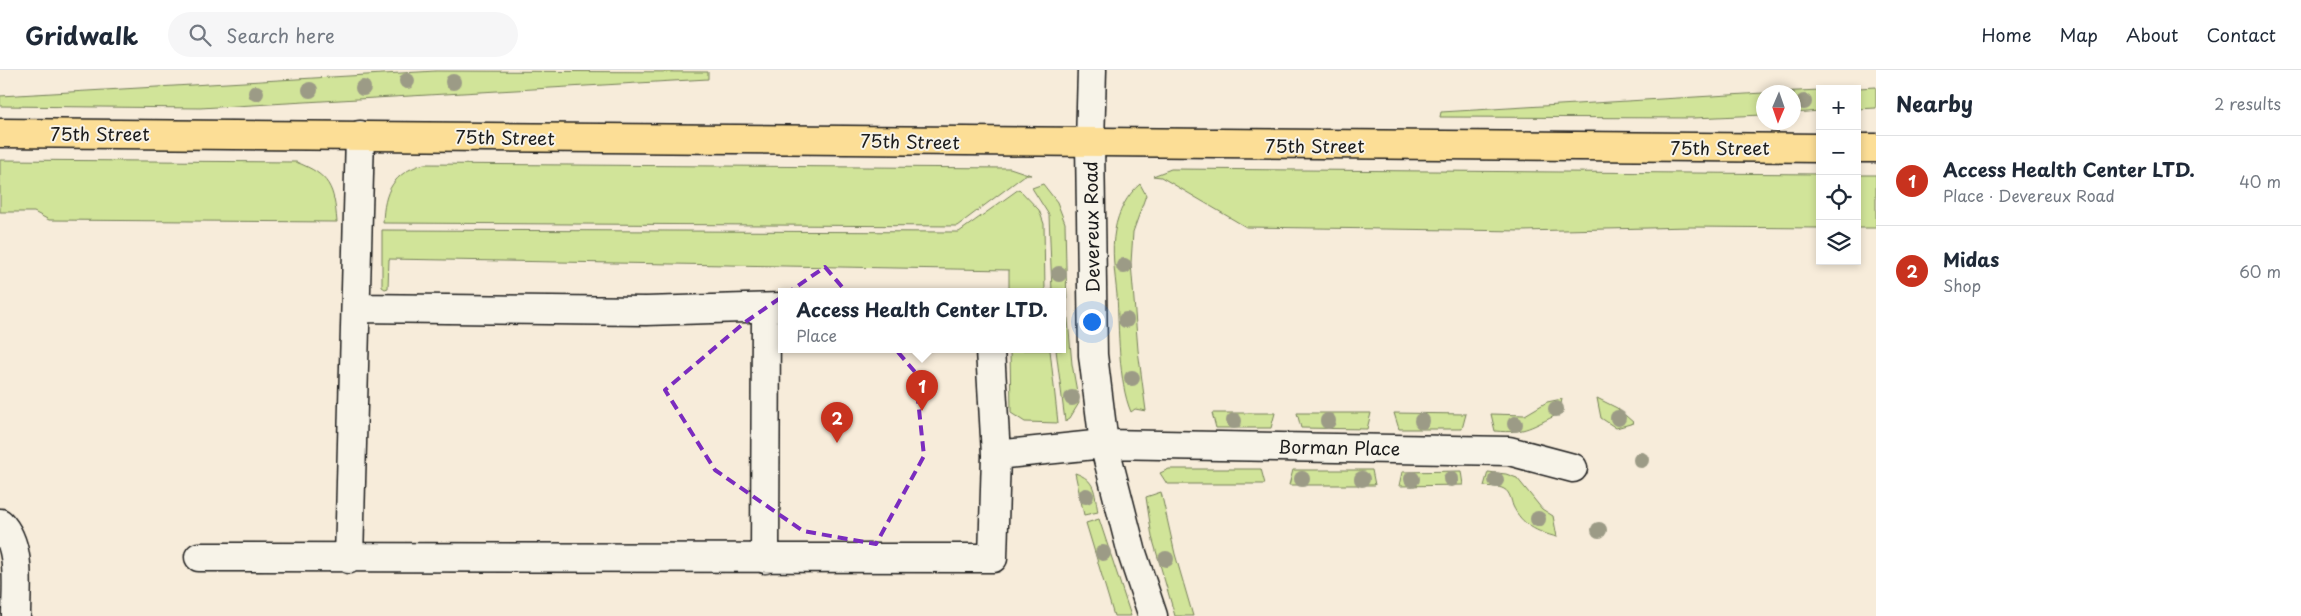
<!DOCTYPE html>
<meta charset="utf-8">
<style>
:root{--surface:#fff;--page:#f6f6f7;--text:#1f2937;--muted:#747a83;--line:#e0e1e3;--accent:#c8321e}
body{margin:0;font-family:"Playpen Sans",sans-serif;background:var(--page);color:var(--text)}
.controls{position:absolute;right:15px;top:15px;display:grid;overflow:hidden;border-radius:0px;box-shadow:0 2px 8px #0003}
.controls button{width:45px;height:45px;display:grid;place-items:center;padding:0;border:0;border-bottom:1px solid var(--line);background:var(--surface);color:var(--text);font:25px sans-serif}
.compass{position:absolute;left:1756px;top:15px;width:45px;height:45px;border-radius:50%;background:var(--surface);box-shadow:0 2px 8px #0003;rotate:182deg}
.you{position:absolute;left:1091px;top:251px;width:18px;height:18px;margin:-12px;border:4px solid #fff;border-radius:50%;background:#1a73e8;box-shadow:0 0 0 8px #1a73e833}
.badge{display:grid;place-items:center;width:32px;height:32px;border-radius:50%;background:var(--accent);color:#fff;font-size:16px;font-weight:700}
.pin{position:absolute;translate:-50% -41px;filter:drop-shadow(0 1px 2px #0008)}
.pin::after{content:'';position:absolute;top:26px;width:18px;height:15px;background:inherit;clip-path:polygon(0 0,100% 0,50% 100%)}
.popup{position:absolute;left:778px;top:218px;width:288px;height:65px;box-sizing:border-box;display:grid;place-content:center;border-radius:0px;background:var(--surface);filter:drop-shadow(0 1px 4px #0005);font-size:16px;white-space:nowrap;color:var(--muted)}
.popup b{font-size:19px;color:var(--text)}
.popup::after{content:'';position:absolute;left:50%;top:100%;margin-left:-10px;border:10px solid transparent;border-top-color:var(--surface)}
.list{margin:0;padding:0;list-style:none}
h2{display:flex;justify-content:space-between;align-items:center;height:65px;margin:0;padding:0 20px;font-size:21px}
h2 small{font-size:16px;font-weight:400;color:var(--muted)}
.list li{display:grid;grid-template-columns:32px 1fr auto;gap:15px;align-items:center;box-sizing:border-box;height:90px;padding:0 20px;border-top:1px solid var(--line)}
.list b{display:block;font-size:19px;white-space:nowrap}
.list p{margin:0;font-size:16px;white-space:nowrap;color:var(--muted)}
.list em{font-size:16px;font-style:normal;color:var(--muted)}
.icon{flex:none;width:28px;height:28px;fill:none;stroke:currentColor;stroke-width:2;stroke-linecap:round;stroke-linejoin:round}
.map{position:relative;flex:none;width:1876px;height:546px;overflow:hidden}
header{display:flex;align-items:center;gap:30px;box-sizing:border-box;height:70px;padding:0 25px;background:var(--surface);border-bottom:1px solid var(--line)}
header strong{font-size:24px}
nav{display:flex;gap:28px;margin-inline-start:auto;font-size:18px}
.search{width:350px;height:45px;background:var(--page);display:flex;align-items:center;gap:12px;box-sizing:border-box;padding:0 18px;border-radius:28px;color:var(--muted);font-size:19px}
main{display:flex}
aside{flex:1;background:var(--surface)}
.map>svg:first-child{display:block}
.green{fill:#d1e499;stroke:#76805a}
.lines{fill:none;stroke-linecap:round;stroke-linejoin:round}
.minor-casing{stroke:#1c1c1c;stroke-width:31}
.major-casing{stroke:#1c1c1c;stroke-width:31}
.minor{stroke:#f7f3e8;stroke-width:28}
.major{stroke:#fcde96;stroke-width:28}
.tree{fill:#9c9b86}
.marked{fill:none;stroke:#7b2cbf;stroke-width:4;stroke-dasharray:10 6;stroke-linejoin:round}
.labels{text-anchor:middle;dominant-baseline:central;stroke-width:4;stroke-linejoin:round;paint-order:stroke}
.street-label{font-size:18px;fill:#1c1c1c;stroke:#f7f3e8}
</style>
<header>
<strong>Gridwalk</strong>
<div class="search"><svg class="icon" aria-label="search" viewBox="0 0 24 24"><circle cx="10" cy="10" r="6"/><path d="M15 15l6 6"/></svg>Search here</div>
<nav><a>Home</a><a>Map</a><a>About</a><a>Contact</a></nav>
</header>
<main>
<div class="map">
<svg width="1876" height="546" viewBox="0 0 1876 546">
<rect width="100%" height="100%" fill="#f7ecda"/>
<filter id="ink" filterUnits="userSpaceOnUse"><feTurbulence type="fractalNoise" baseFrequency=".02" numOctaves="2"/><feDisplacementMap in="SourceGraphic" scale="10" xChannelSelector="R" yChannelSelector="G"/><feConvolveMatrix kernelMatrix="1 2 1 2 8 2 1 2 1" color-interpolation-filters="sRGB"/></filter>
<g filter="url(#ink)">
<!-- green -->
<path class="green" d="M436,1L708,2V9L200,38L0,36V26Z
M1876,17V38L1857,39V19H1841Z
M1820,20V41L1794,43V22H1776Z
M1763,23V45L1694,48L1440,47L1441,42Z
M0,90L296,92C330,105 334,117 337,152L49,150L34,142H0Z
M424,94L1010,98L1031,105H1025L957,156L383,153C384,121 393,103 424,94Z
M1171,99L1820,104V158L1690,157L1522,161L1246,157L1161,107L1153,106Z
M1857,105H1876V158H1857Z
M1043,114L1057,132L1065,153L1067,239L1072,294L1079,333L1070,348L1065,351L1056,280H1062V222H1052L1049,145L1032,118Z
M1140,114L1146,125L1133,162L1131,193L1138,280L1146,341L1135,339L1131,342C1118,312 1119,258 1117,225C1115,204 1111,180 1115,160C1118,142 1127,125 1140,114Z
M1019,119L1039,140L1044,154L1045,222H1009V200L389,189L388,218L385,219L382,217V160L959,162Z
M1010,280H1050L1058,353L1025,352L1011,343Z
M1597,328L1617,338L1634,353L1616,358L1601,348Z
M1562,329L1559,344C1532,356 1526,364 1495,361L1491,344L1525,345L1547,332Z
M1212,343H1275L1271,358H1216Z
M1297,343H1371L1367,359L1301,358Z
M1394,343L1466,344L1462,359H1399Z
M1169,399H1261L1265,414H1167L1160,403Z
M1293,400H1372L1375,415H1289Z
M1461,401L1463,415L1399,416L1402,402Z
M1488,402L1506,404L1517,408L1542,439L1553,446L1557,467C1537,462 1522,455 1513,436C1511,430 1510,422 1504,419C1499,416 1490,417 1484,416Z
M1075,403C1096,410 1094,422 1098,442L1084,445Z
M1161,422L1175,484L1193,546H1175L1152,467L1146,427Z
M1099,449L1131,546H1114L1086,453Z"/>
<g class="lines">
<defs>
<path id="minor" d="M1092,0L1090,73L1093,285L1104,374L1132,483L1153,546
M356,238L646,241L782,237
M990,280L996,385
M0,453C22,476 16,516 16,546
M199,487L993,488L996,385L1104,374L1509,381L1573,398
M349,489L360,65
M765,489L766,238"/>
<path id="major" d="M0,63L1820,78
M1857,78H1876"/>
</defs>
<!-- minor casing -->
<use href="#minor" class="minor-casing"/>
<!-- major casing -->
<use href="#major" class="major-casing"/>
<!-- minor -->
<use href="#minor" class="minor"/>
<!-- major -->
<use href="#major" class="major"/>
</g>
<!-- trees -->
<g class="tree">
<circle cx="407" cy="11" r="8"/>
<circle cx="453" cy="12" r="8"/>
<circle cx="363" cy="18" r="8"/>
<circle cx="310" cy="20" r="8"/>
<circle cx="256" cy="23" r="8"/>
<circle cx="1804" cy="32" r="8"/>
<circle cx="1124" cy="196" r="8"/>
<circle cx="1059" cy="204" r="8"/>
<circle cx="1126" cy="250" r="8"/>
<circle cx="1132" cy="308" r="8"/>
<circle cx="1072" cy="328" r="8"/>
<circle cx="1556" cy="339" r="8"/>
<circle cx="1618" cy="348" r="8"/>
<circle cx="1234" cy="351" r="8"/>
<circle cx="1328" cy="351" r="8"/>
<circle cx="1422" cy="351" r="8"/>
<circle cx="1515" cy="354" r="8"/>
<circle cx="1641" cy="390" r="8"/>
<circle cx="1302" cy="409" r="8"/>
<circle cx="1362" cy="409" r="8"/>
<circle cx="1412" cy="409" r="8"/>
<circle cx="1451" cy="409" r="8"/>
<circle cx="1496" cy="410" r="8"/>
<circle cx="1086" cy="426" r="8"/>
<circle cx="1538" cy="449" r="8"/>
<circle cx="1599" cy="460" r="8"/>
<circle cx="1103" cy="483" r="8"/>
<circle cx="1166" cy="489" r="8"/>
</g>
</g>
<!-- marked area -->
<path class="marked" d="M825,197L915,302L924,386L876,474L803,461L715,400L665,320L744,253Z"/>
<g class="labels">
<!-- street labels -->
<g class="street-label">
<text x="100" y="63">75th Street</text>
<text transform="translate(505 67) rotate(1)">75th Street</text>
<text transform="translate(910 71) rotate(1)">75th Street</text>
<text x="1315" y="75">75th Street</text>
<text x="1720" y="77">75th Street</text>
<text transform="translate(1091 157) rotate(-91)">Devereux Road</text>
<text transform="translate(1339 377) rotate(1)">Borman Place</text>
</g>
</g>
</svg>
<div class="controls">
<button>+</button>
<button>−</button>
<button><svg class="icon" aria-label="locate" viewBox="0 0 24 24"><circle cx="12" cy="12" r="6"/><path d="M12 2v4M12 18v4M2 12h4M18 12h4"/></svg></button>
<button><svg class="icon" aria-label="layers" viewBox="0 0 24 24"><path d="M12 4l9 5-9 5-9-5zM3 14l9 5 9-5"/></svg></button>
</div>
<svg class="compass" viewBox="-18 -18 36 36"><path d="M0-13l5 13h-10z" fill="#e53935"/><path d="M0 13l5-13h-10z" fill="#747a83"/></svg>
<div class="you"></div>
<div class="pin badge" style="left:922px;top:341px">1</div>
<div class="popup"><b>Access Health Center LTD.</b>Place</div>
<div class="pin badge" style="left:837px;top:373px">2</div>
</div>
<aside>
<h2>Nearby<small>2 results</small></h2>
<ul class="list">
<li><span class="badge">1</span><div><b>Access Health Center LTD.</b><p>Place · Devereux Road</p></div><em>40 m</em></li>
<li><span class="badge">2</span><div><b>Midas</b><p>Shop</p></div><em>60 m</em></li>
</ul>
</aside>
</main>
